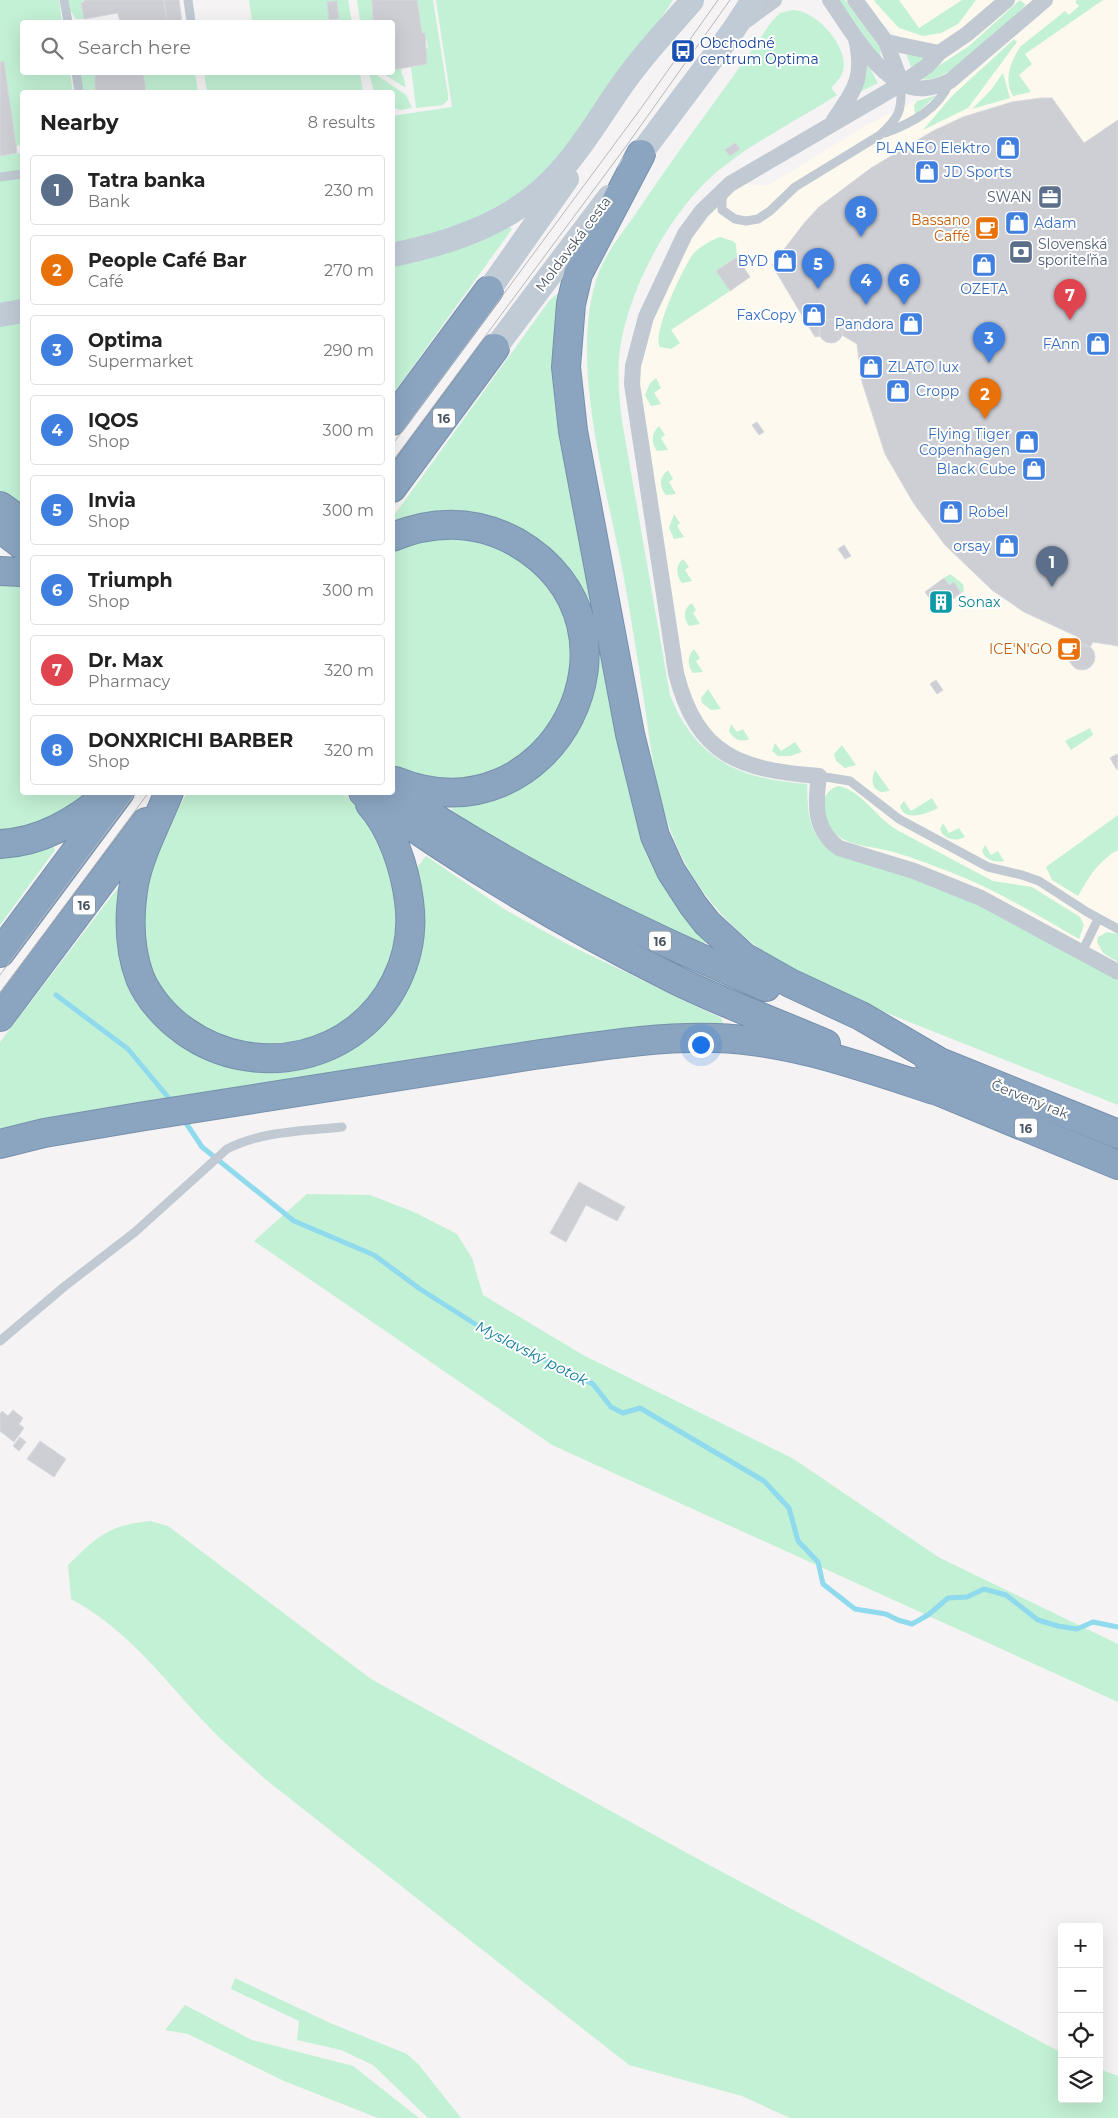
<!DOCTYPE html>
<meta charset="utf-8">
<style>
:root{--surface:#fff;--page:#f2f2f2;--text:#222;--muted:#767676;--line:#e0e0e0;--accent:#db2777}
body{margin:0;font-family:Montserrat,sans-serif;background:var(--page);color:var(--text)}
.controls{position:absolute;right:15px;bottom:15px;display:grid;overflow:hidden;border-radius:5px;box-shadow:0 5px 20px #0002}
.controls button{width:45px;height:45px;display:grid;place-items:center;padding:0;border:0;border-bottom:1px solid var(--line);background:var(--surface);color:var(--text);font:25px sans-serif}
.you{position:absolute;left:700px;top:1044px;width:18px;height:18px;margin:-12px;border:4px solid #fff;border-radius:50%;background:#1a73e8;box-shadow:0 0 0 8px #1a73e833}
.badge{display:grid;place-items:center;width:32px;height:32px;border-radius:50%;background:var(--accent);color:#fff;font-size:16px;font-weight:700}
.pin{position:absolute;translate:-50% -41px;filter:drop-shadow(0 1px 2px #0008)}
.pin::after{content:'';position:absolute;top:26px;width:18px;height:15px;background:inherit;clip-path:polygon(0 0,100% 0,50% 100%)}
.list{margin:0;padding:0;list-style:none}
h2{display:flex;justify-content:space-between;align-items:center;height:65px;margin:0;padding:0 20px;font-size:21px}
h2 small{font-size:16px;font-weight:400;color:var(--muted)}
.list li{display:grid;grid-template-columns:32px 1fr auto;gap:15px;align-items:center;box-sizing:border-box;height:70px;margin:0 10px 10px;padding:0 10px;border:1px solid var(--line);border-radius:5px}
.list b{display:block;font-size:19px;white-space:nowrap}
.list p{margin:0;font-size:16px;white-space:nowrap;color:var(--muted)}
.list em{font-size:16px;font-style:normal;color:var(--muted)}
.icon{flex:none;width:28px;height:28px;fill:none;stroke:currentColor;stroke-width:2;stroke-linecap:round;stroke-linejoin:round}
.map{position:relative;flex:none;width:1118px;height:2118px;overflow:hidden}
.search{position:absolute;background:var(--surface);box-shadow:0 5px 20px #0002;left:20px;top:20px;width:375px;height:55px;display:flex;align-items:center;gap:12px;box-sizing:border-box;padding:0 18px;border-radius:5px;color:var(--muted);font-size:19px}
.panel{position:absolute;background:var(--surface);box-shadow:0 5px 20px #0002;left:20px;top:90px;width:375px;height:705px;border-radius:5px}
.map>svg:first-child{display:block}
.commercial{fill:#fdf9ef}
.green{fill:#c3f1d5}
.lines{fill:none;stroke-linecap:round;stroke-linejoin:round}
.stream{stroke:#90daee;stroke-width:5}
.building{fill:#cdcfd5;stroke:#d7d9de}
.highway-casing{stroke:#7690ad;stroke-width:30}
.lane{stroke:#c1cad2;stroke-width:9}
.street{stroke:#c1cad2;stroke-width:16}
.secondary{stroke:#c1cbd6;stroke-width:24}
.highway{stroke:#8ba5c1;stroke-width:28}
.tram{stroke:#b5b8bd;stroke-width:1}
.labels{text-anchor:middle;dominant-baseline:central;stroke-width:4;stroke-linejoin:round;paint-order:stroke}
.shield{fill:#fff;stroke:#808990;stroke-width:1}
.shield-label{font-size:12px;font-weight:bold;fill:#4a5661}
.transit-label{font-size:14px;fill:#164399;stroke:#fff;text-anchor:start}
.shop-label{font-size:14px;fill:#366cbe;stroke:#fff;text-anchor:end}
.service-label{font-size:14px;fill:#4e5e75;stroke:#fff;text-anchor:end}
.food-label{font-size:14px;fill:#c56008;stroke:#fff;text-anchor:end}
.street-label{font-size:14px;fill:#4a5661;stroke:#fff}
.culture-label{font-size:14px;fill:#0d838f;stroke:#fff;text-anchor:start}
.water-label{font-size:15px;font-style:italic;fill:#0c7c9b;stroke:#fff}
</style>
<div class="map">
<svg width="1118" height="2118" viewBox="0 0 1118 2118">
<rect width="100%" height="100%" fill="#f5f3f3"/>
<!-- commercial -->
<path class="commercial" d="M865,0H1118V972L839,848L818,776L745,763L689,712L632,384L664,276L730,184L769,185L865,126L921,98L937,95L907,41L898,37L882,23Z"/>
<!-- green -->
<path class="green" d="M0,0H59L62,22H22V72L70,73L73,92H22V145L16,146L4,61L0,62Z
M69,0H84L81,3L84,19H76L70,10Z
M249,0H348L352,22H252Z
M357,0H372L373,22H360Z
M417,0H433L448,95V100L443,105L416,108L411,67L427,64L425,49L428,48L425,33H422Z
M436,0H673L651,34L579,133L527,190L454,231L393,244L392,116L452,107Z
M839,0H845L880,48L881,59Z
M876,0H899L919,28L962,0H976L958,24L941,33L923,36L899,28L874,1Z
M1020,0L1026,5C1009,21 943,91 920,78L969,46Z
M1077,0H1103L1025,54L1032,64L1019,75L1031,92L1013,96C1003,80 1011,60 1021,46L1065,11L1069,15L1079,6L1075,2Z
M792,10C815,10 843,41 844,64C844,74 838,81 831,88L837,95C798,120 755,141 719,170C671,210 629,287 620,349C617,373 619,397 622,421L670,695C695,760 742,780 807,784C808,809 807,829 826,847L953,892L1026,927L1118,981V1105C1054,1079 990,1054 927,1029C865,1004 780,973 733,926C706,900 684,867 671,832C658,795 652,759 647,721C641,679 634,637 627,595C612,503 565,361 599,272C608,249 627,227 641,206C683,143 729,84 772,21L780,13Z
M1014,39L1017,42L968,108L923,130L951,97Z
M906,53L933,54L911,67Z
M867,63L878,83L858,93L867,74Z
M401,68L402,75H403L406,88L382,73L392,72L393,70Z
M79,73H95V92H82Z
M143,73H195L198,92H146Z
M204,73H360L363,92H207Z
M369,73H374L406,95L412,108L400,110L393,107L392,92H374Z
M1003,73L1010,98L972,109L990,91Z
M937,95L915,115L914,105L917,101Z
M21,153V171L0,175V156Z
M22,174V304L0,307V177Z
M507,225L512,229L393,394V264Z
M720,237L733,241L736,244L737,257L716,271L730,291L671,330L680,343L671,349L660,347C651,335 684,265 694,253C698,248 713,239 720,237Z
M558,293L560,297L600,629L699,930L706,941L703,946L617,905L484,834L451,810L457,802L493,793L590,686L544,550L393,524V517L549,301Z
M22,320V509L0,493V323Z
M656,378L661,388L654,393L661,404L651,406L645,395L650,383Z
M659,426L665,435L661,438L668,450L657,451C651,443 651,433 659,426Z
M668,470L673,479L669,482L676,494L666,495C659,487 659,477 668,470Z
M674,514L680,523L677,526L684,537L674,539L669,528Z
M421,535L484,537L546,577L573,635L568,702L516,766L454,784L393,771V545Z
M683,559L689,567L685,570L692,581L682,583C676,575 675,566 683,559Z
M950,574L963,584L964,591L961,593L954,583L949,585L944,578Z
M0,581H22V792L91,793L81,801L33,827L0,833Z
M692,603L696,610L693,613L700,624L689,626C683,617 683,609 692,603Z
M694,649L700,658L696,661L703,672L693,673C687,665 687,656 694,649Z
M708,689L721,709L711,710L702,703L701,698Z
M731,724L737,732L743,729L749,739C741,743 733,739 729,731Z
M1090,728L1093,735L1071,750L1065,741Z
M795,742L802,752L790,756H778L772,751L775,743L781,751Z
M842,745L856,765L845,768L836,761L834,754Z
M875,770L890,791L881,792C871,788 871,779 875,770Z
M838,786C862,790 876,818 897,830L993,881L1032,887L1080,917L1084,925L1079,939C1037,915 995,889 950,872C929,864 907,855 885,850C869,846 851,846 838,836C822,825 815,793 838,786Z
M187,793H342L356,803L375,827L400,900L395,960L360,1014L310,1043L238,1046L184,1018L148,972L140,916L153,851Z
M932,798L938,808C928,814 903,822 900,806L904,801L911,811Z
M1118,815V850C1098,861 1089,877 1078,896L1052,880L1046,867Z
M943,823L949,833L959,828L965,837C956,842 943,839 940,829Z
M53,845L55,850L0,925V857Z
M985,845L991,855L998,851L1004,861C996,863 985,860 982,851Z
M426,856L504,909L569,945L721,1018L724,1025L721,1027L0,1132V1042L120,885H122L121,940L214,1058L373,1027L418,866Z
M1107,932L1118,934V962L1103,953L1097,942L1098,937Z
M307,1194L370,1195L414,1212L457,1234L472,1258L483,1295L583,1355L792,1458L940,1558L1118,1644V1702L552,1445L254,1241Z
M150,1521L168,1526L371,1679L696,1858L1062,2053V2099H1099V2069L1118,2076V2118H790L742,2096L629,2065L265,1779C247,1762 226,1745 209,1727C164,1680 129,1630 71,1599L68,1565C97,1537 108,1525 150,1521Z
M235,1978L330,2023L407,2054L419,2065L461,2118H428L373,2065L341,2050L297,2040L299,2021L231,1989Z
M185,2005L252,2040L353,2066L419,2118H378L284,2081L188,2034L165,2030Z"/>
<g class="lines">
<!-- stream -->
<path class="stream" d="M56,995L128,1049L172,1102
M184,1120L202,1147L294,1221L374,1255L420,1289L483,1329L593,1384L611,1407L623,1413L640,1408L764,1481L789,1508L798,1541L818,1562L823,1584L855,1609L886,1614L898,1620L912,1624L928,1615L948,1598L967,1597L984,1589L1006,1595L1038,1620L1058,1626L1077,1629L1093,1622L1118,1627"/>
</g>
<!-- building -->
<path class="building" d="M84,0H164L167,22H120L118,13L84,19L81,3L84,2Z
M164,0H179L182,22H167Z
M372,0H417L422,33H425L427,64L392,70V22H373Z
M337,1L339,19L329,20L327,2Z
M4,61L17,153L0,156V62Z
M95,72H143L146,92H95Z
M1041,98H1052L1084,143L1118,120V646L1093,642L1090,647L1078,645V637L1024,612L992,590L945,545L914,504L885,454L862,382L857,344L842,335V327L834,319L822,322L819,329L820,336L815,337L772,265L805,222L819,207L871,168L933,131L963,117L1012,102Z
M735,143L740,149L730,156L725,150Z
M737,257L750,277L730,291L716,271Z
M819 331a12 12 0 1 1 24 0a12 12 0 1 1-24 0Z
M757,422L764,432L759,435L752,425Z
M844,545L851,556L845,559L838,549Z
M944,578L949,585L954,582L961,593L938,610L925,592Z
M1069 657a13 13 0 1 1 26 0a13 13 0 1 1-26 0Z
M936,680L943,690L937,694L930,684Z
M1117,754L1118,756L1117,770L1110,758Z
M579,1182L625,1207L617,1221L586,1205L566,1242L550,1233Z
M13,1410L23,1418L19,1424L24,1428L14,1442L0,1431V1414L2,1411L8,1416Z
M20,1437L26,1442L19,1451L13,1446Z
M40,1441L66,1459L54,1477L27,1459Z"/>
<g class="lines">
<defs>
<path id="highway" d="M641,154L578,274L571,304L566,367L573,431L630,734L655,836L671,871L693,905L707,923L744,957L790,983L861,1016L943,1064
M392,421L489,290
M392,488L495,348
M0,506L22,522
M0,528L22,545
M392,537C434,520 476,520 516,542C663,627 551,845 395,781
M0,571L22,572
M392,790C510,870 636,931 766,987
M169,792C157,822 140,853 134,884C129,914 129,949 140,978C149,999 167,1019 186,1032C256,1081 357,1060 396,981C409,955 413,930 409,901C405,869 392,828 370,804
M363,792C461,863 564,924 672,978C722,1003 775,1022 826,1044
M0,844C42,842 76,821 107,795
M0,953L120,792
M0,1017L146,822
M927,1057L1118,1134
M916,1082L1118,1165
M0,1144L44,1133L145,1116L534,1055C594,1047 655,1036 716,1038C790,1040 863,1067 934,1090"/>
</defs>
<!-- highway casing -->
<use href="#highway" class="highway-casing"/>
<!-- lane -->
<path class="lane" d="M64,0L68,22
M188,0L191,22
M76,72L79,92
M885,133C912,123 939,109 950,81
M0,177L22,174
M725,192L722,199V210L735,219L746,221L758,219L770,211L795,187L880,135C900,117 902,110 901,84
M819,776L850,781L899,819L988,867L1022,875L1039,881L1087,912L1118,929
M1082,952L1098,919
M0,1341L65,1286L135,1232L227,1149C262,1131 304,1131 342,1127"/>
<!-- street -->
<path class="street" d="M830,0C848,26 872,68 901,83C916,92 935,88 950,81L1045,0
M855,0L886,42L901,82
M1007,0L967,34L939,53L927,66L901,84L730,184L702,211L685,234L646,317L633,366L632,384L676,673C697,756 740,770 819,776C815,805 814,830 839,848L914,871L981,898L1118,972
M745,21L774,0
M886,42L939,53
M834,120C855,89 865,77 856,39"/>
<!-- secondary -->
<path class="secondary" d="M630,168L732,32L753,0
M392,255C456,242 519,220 562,169C589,139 608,102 633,70C651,46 672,24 692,1
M489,290L567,179
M0,315L22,311
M495,348L609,197"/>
<!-- highway -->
<use href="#highway" class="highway"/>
<!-- tram -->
<path class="tram" d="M392,445L639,111L718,0
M392,462L627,145L730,0
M0,975L136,792
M0,993L149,792"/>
</g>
<!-- icons -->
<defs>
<symbol id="bus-square" viewBox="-11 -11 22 22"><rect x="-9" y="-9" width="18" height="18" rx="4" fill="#1a4fb4" stroke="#fff"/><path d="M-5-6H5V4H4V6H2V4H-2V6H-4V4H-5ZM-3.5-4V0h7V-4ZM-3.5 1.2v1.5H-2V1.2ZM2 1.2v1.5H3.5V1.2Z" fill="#fff"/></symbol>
<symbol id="shop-square" viewBox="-11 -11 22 22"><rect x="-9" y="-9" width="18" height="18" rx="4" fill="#3f7fe0" stroke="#fff"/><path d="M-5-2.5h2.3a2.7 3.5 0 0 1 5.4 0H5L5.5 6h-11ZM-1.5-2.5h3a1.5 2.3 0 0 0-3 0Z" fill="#fff"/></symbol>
<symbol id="office-square" viewBox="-11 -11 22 22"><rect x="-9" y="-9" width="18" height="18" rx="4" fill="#5c6f8a" stroke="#fff"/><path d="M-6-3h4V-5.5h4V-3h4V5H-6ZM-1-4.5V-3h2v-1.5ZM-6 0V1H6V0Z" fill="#fff"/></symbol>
<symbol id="cafe-square" viewBox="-11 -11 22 22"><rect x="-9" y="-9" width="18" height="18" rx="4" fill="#e8710a" stroke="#fff"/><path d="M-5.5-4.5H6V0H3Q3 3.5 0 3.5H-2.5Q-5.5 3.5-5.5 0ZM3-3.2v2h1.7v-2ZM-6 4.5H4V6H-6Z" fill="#fff"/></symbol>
<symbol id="bank-square" viewBox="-11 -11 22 22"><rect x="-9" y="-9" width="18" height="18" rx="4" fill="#5c6f8a" stroke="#fff"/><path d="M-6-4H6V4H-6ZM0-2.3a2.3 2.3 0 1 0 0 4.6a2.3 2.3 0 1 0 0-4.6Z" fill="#fff"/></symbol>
<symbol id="building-square" viewBox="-11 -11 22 22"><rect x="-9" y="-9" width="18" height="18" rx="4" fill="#0f9aa8" stroke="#fff"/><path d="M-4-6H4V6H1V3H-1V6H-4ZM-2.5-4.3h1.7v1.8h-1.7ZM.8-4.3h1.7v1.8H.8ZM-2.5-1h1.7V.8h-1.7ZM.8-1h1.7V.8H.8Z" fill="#fff"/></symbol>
</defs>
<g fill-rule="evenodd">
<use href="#bus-square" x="669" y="37" width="28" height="28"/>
<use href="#shop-square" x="994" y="134" width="28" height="28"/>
<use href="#shop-square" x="913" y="158" width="28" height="28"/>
<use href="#office-square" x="1036" y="183" width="28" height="28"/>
<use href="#shop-square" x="1003" y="209" width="28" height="28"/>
<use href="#cafe-square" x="973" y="214" width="28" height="28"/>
<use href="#bank-square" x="1007" y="238" width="28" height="28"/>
<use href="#shop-square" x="771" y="247" width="28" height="28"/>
<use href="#shop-square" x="970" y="251" width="28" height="28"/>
<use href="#shop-square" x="800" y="301" width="28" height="28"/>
<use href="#shop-square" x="897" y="310" width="28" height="28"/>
<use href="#shop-square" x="1084" y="330" width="28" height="28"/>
<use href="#shop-square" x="857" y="353" width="28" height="28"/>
<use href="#shop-square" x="884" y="377" width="28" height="28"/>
<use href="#shop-square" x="1013" y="428" width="28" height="28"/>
<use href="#shop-square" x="1020" y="455" width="28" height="28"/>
<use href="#shop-square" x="937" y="498" width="28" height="28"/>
<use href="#shop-square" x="993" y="532" width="28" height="28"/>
<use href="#building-square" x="927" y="588" width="28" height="28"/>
<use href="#cafe-square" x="1055" y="635" width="28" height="28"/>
</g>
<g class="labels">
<!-- shield labels -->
<g class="shield">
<rect x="433" y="408.5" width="22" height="19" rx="4"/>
<rect x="73" y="895.5" width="22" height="19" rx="4"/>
<rect x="649" y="931.5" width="22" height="19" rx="4"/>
<rect x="1015" y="1118.5" width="22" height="19" rx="4"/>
</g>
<g class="shield-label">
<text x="444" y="418">16</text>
<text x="84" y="905">16</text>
<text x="660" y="941">16</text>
<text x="1026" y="1128">16</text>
</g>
<!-- transit labels -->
<g class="transit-label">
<text x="700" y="43">Obchodné<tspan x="700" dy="16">centrum Optima</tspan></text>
</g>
<!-- shop labels -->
<g class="shop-label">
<text x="990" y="148">PLANEO Elektro</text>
<text x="944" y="172" text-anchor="start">JD Sports</text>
<text x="1034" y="223" text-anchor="start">Adam</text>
<text x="768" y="261">BYD</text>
<text x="984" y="289" text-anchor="middle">OZETA</text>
<text x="796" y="315">FaxCopy</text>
<text x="894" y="324">Pandora</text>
<text x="1080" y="344">FAnn</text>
<text x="888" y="367" text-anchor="start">ZLATO lux</text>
<text x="916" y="391" text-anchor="start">Cropp</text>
<text x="1010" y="434">Flying Tiger<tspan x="1010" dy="16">Copenhagen</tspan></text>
<text x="1016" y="469">Black Cube</text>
<text x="968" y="512" text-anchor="start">Robel</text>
<text x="990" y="546">orsay</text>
</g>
<!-- service labels -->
<g class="service-label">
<text x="1032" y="197">SWAN</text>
<text x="1038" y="244" text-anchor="start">Slovenská<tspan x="1038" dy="16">sporiteľňa</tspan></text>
</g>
<!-- food labels -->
<g class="food-label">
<text x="970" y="220">Bassano<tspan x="970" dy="16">Caffé</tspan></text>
<text x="1052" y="649">ICE'N'GO</text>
</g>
<!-- street labels -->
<g class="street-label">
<text transform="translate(573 244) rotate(-53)">Moldavská cesta</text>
<text transform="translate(1030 1099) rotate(22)">Červený rak</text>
</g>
<!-- culture labels -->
<g class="culture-label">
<text x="958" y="602">Sonax</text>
</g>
<!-- water labels -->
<g class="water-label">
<text transform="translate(532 1353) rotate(27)">Myslavský potok</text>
</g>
</g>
</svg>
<div class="controls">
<button>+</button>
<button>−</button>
<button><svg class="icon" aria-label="locate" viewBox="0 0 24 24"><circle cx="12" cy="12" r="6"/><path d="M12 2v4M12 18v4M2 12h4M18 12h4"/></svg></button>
<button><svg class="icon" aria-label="layers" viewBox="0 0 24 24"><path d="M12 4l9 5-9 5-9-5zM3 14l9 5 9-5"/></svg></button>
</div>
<div class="you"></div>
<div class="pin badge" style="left:1052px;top:587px;background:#5c6f8a">1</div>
<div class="pin badge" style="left:985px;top:419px;background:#e8710a">2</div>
<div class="pin badge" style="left:989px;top:363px;background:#3f7fe0">3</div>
<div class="pin badge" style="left:866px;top:305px;background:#3f7fe0">4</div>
<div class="pin badge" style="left:818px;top:289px;background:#3f7fe0">5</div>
<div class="pin badge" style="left:904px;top:305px;background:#3f7fe0">6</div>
<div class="pin badge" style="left:1070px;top:320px;background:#e0444e">7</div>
<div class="pin badge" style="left:861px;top:237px;background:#3f7fe0">8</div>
<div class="search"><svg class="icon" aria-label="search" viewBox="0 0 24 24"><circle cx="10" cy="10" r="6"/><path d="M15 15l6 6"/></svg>Search here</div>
<section class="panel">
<h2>Nearby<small>8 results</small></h2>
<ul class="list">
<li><span class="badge" style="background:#5c6f8a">1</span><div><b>Tatra banka</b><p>Bank</p></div><em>230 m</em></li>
<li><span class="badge" style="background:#e8710a">2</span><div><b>People Café Bar</b><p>Café</p></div><em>270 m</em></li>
<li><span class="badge" style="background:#3f7fe0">3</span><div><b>Optima</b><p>Supermarket</p></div><em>290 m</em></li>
<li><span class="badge" style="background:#3f7fe0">4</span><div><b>IQOS</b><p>Shop</p></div><em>300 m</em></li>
<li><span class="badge" style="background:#3f7fe0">5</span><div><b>Invia</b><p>Shop</p></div><em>300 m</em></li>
<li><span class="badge" style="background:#3f7fe0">6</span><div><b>Triumph</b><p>Shop</p></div><em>300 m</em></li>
<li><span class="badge" style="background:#e0444e">7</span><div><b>Dr. Max</b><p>Pharmacy</p></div><em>320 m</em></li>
<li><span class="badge" style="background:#3f7fe0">8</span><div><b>DONXRICHI BARBER</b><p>Shop</p></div><em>320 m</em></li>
</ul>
</section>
</div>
